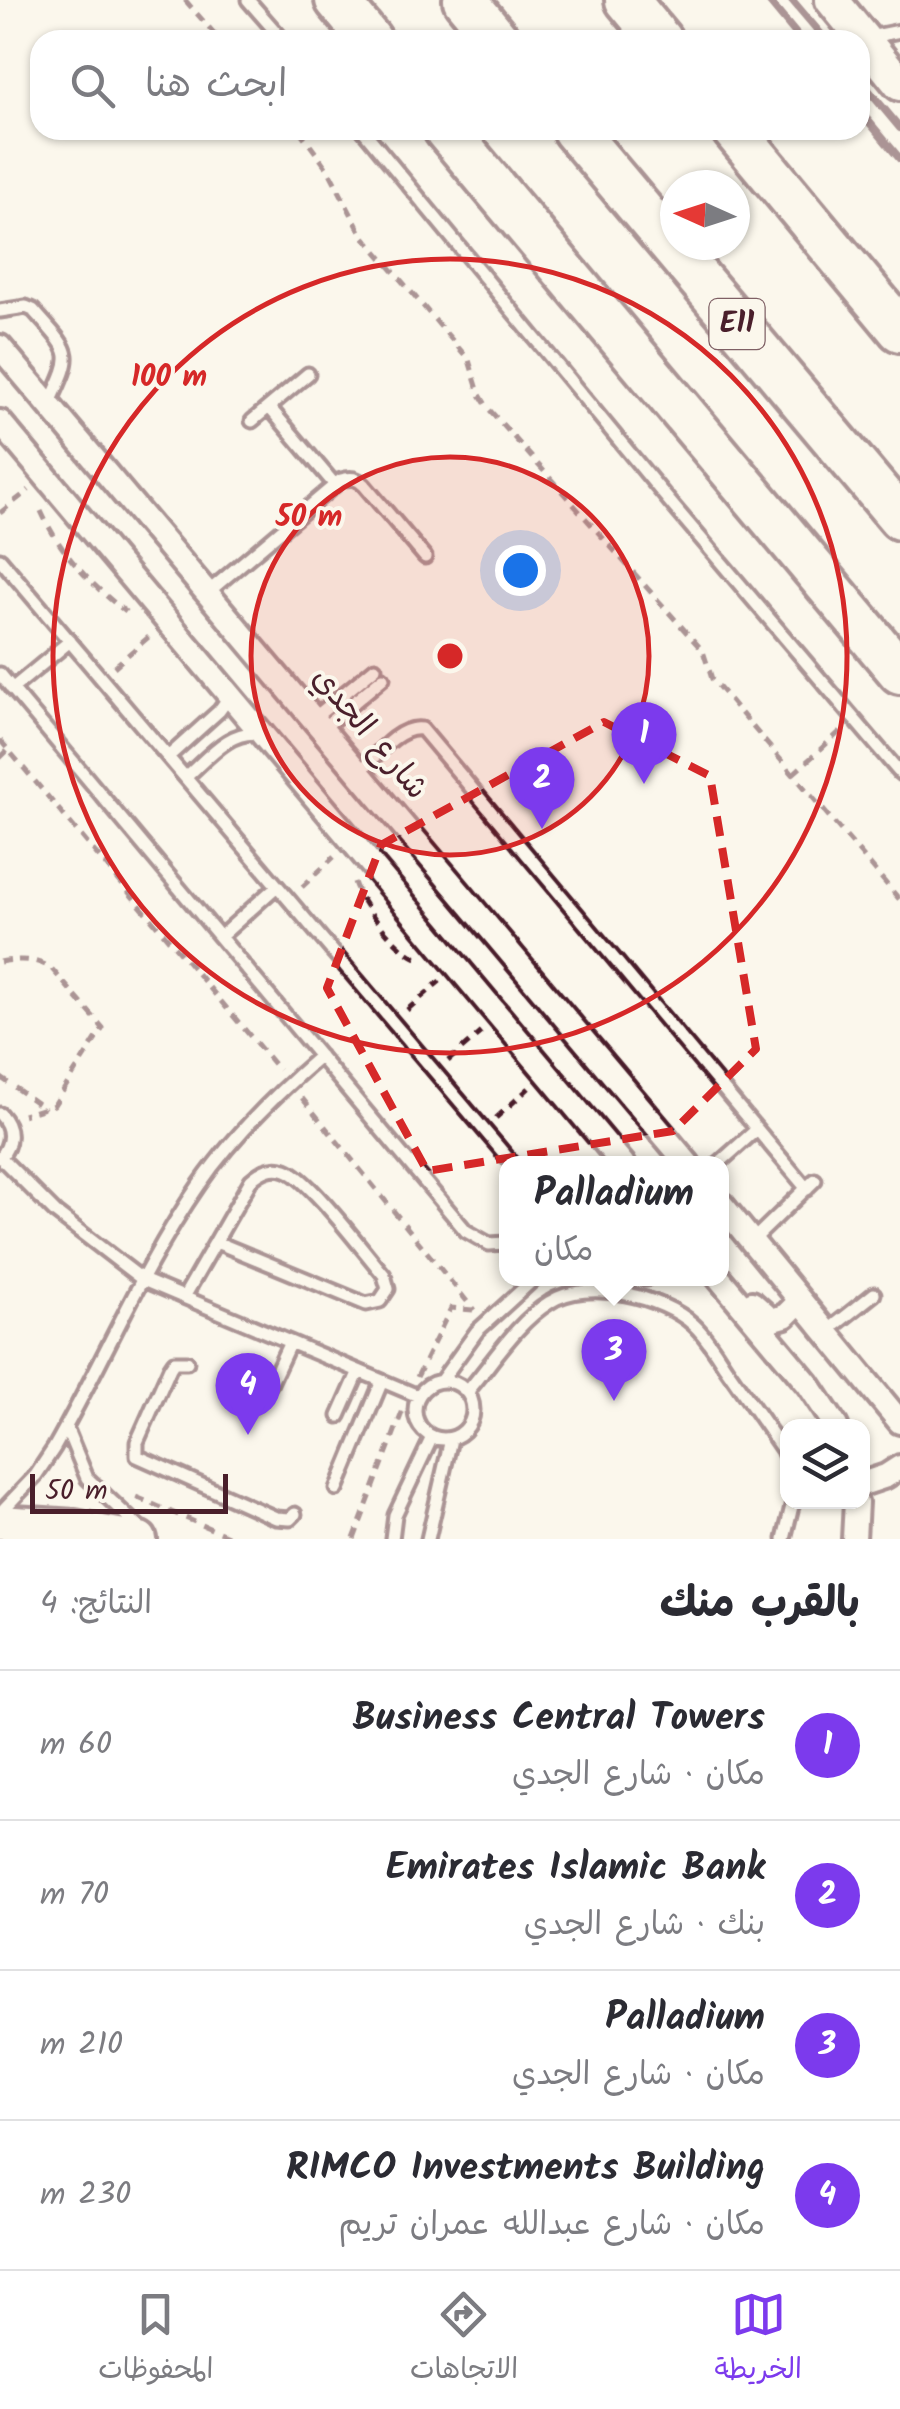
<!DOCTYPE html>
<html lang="ar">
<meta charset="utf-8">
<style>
:root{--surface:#fff;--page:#f7f7f7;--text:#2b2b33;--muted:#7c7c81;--line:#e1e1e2;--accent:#7c3aed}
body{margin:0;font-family:Kalam,"Playpen Sans Arabic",sans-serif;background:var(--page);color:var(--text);direction:rtl}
.controls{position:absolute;right:30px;bottom:30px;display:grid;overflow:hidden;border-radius:20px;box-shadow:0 2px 8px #0004}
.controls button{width:90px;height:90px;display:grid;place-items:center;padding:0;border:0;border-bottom:2px solid var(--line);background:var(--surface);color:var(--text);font:50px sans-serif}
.compass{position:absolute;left:660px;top:170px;width:90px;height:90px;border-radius:50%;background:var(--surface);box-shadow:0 2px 8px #0004;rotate:273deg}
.scale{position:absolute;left:30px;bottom:25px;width:198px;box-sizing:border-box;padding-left:10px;border:5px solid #4a1f2b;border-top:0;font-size:28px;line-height:35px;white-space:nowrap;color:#4a1f2b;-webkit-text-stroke:8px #fbf7ec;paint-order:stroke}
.you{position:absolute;left:520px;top:570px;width:35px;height:35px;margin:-25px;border:8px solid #fff;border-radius:50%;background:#1a73e8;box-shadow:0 0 0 15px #1a73e833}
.badge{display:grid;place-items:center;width:65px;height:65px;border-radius:50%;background:var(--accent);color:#fff;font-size:32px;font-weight:700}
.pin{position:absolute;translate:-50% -82px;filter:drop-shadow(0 2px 5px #0008)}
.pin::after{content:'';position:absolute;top:52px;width:35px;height:30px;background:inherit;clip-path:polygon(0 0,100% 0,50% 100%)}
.popup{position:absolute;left:499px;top:1156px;width:230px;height:130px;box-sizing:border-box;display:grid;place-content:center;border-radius:20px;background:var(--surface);filter:drop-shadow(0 2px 8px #0005);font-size:32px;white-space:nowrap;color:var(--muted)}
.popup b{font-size:38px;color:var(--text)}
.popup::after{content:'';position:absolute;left:50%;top:100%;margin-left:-20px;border:20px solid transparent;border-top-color:var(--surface)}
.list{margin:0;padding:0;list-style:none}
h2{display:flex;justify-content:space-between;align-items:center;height:130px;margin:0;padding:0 40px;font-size:42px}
h2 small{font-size:32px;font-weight:400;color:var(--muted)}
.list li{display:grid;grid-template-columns:65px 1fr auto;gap:30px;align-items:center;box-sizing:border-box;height:150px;padding:0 40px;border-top:2px solid var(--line)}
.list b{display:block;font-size:38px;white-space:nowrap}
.list p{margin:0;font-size:32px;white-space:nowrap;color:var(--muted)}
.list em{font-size:32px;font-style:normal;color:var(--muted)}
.icon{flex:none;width:55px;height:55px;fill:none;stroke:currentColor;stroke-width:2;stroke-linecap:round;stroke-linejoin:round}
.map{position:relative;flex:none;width:900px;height:1539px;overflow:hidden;direction:ltr}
.search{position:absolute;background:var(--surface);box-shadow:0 2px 8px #0004;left:30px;right:30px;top:30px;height:110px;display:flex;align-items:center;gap:25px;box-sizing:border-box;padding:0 35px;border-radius:30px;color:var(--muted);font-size:38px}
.sheet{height:730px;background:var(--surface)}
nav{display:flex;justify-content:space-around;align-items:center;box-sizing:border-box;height:140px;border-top:2px solid var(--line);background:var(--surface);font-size:28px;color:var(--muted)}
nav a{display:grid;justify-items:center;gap:5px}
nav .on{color:var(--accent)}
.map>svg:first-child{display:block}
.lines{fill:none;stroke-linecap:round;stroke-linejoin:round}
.lane-casing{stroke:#4a1f2b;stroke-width:19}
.street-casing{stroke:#4a1f2b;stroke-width:30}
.secondary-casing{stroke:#4a1f2b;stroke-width:40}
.highway-casing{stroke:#4a1f2b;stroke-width:50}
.path{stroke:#4a1f2b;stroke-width:5;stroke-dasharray:10 8;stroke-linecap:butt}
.lane{stroke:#fbf7ec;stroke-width:11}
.street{stroke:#fbf7ec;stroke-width:22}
.secondary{stroke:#fbf7ec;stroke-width:32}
.highway{stroke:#fbf7ec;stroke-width:42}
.rail{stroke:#4a1f2b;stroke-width:8}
.marked{fill:none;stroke:#d62828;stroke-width:8;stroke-dasharray:20 12;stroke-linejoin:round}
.ring{fill:none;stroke:#d62828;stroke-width:5}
.labels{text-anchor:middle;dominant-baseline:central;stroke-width:8;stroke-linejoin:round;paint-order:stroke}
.shield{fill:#fbf7ec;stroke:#7f6065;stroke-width:2.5}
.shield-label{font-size:30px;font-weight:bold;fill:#4a1f2b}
.street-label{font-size:32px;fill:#4a1f2b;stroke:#fbf7ec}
.centre{fill:#d62828;stroke:#fbf7ec;stroke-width:5}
.ring-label{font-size:30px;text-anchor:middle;font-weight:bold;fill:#d62828;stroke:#fbf7ec;stroke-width:8;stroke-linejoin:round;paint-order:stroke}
</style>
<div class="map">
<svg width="900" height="1539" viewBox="0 0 900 1539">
<rect width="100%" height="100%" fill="#fbf7ec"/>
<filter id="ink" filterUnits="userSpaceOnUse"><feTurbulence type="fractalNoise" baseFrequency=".01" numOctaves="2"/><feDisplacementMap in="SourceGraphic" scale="20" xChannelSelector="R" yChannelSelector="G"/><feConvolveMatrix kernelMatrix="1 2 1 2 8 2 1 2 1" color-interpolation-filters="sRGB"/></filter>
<g filter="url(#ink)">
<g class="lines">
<defs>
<path id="lane" d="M248,0L283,40
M870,37L900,31
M363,130L675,508L900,773
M0,311L26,307L33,310C74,356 74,350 49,405
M269,407L335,485
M252,421L308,374
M0,559L513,1164
M207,593L341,480C351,477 357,478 364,485L425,557
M0,674L466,1231L489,1244L506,1243
M12,689L70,641
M313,719L375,668
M322,729L383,678
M168,757L219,711L230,696
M359,773C375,757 398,725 422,729L807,1189
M186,777C207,759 230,728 261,734
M220,937L277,886
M0,1114C13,1128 12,1144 0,1158
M1,1158L56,1213L143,1280L418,1396
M718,1164L756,1130
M751,1242L815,1180
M645,1278L646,1279
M184,1297L251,1180C261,1171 272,1165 286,1170C309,1178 365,1253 384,1275L388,1289L380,1301L366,1304L216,1242
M826,1332L874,1294
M187,1362H174L170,1368L137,1442V1456L276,1518L290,1519L295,1514
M441,1381L477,1331L535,1278
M415 1410a29 29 0 1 1 58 0a29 29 0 1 1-58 0Z
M270,1385L290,1342
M467,1392C492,1363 517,1322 550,1302C587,1278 663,1296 694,1325C707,1337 716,1353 726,1368C745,1395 764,1423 783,1450L788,1462
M339,1416L359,1371
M66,1427L87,1478L142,1530
M337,1489L382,1381
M0,1513L36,1475L54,1448C104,1361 142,1267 199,1185C232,1137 276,1094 320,1056
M392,1539L395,1515L432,1437
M428,1539L451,1439
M784,1539L793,1502"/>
<path id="street" d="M0,347L688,1164
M0,422L623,1164
M722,1205L900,1422
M719,1278L808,1384L836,1426
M752,1303L771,1320L785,1316L800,1301
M862,1484L886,1476L900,1467
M854,1539L856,1502"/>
<path id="secondary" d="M832,0L900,84
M0,1522L74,1527L140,1539"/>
<path id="highway" d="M337,0L370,40
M465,0L498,40
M627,0L660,40
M446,130L900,672
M574,130L900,518
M734,130L900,330"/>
</defs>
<!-- lane casing -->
<use href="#lane" class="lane-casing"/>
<!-- street casing -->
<use href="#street" class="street-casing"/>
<!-- secondary casing -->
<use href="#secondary" class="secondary-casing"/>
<!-- highway casing -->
<use href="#highway" class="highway-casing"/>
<!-- path -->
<path class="path" d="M185,0L220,40
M299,130L329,171L361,233L469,360L479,393L488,408L703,651L712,679L900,900
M41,511C60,553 90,584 126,612
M0,513L29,490
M114,667L151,635
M0,740L279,1070
M0,758L8,750
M793,774L843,729
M354,882C361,905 397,951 419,959
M302,887L334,857
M0,962C18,959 35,958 51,968L103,1028L54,1105L23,1115
M407,1010L440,981
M448,1061L481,1032
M0,1077L45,1109
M302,1098L474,1310
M496,1118L529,1088
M417,1377L451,1308L473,1310
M136,1497L235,1539
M354,1539L403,1410"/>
<!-- lane -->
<use href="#lane" class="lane"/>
<!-- street -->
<use href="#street" class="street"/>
<!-- secondary -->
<use href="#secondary" class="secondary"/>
<!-- highway -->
<use href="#highway" class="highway"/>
<!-- rail -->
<path class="rail" d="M768,0L801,40
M792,0L826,40
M860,80L900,128
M860,111L900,159"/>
</g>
</g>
<!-- marked area -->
<path d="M0 0H900V1539H0ZM604,722L710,776L756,1049L673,1131L427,1171L327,988L381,845Z" fill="#fbf7ec" fill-opacity=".55" fill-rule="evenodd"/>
<path class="marked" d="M604,722L710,776L756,1049L673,1131L427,1171L327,988L381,845Z"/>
<!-- distance rings -->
<circle cx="450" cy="656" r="199" fill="#d62828" fill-opacity=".12"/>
<g class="ring">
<circle cx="450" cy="656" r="199"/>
<circle cx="450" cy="656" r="397"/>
</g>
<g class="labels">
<!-- shield labels -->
<rect class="shield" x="709.5" y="299" width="55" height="50" rx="8"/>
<g class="shield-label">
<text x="737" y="324">E11</text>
</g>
<!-- street labels -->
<g class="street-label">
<text transform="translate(369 734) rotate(50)">شارع الجدي</text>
</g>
</g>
<circle cx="450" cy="656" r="15" class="centre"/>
<g class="ring-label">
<text x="169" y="386">100 m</text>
<text x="309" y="526">50 m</text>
</g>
</svg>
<div class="controls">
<button><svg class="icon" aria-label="layers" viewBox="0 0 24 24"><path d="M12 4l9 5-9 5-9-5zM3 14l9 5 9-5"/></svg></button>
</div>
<svg class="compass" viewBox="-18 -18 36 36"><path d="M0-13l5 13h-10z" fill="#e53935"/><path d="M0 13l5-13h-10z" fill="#7c7c81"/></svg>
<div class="scale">50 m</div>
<div class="you"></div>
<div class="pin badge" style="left:644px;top:784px">1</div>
<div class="pin badge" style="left:542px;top:829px">2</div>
<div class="pin badge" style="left:614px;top:1401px">3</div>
<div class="popup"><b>Palladium</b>مكان</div>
<div class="pin badge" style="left:248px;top:1435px">4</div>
<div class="search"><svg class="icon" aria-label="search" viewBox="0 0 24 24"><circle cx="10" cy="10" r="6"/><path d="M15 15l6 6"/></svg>ابحث هنا</div>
</div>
<section class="sheet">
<h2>بالقرب منك<small>النتائج: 4</small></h2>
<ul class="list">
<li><span class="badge">1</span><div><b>Business Central Towers</b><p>مكان · شارع الجدي</p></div><em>60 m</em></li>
<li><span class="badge">2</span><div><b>Emirates Islamic Bank</b><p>بنك · شارع الجدي</p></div><em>70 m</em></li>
<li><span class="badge">3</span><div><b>Palladium</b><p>مكان · شارع الجدي</p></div><em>210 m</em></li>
<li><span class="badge">4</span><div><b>RIMCO Investments Building</b><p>مكان · شارع عبدالله عمران تريم</p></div><em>230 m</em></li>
</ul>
</section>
<nav>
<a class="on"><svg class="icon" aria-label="map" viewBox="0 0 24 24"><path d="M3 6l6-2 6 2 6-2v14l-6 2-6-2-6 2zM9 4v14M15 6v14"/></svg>الخريطة</a>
<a><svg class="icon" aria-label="directions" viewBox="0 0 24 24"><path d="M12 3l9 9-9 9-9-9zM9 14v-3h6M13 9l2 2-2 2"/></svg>الاتجاهات</a>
<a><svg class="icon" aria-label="saved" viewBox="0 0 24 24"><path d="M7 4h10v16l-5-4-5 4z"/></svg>المحفوظات</a>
</nav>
